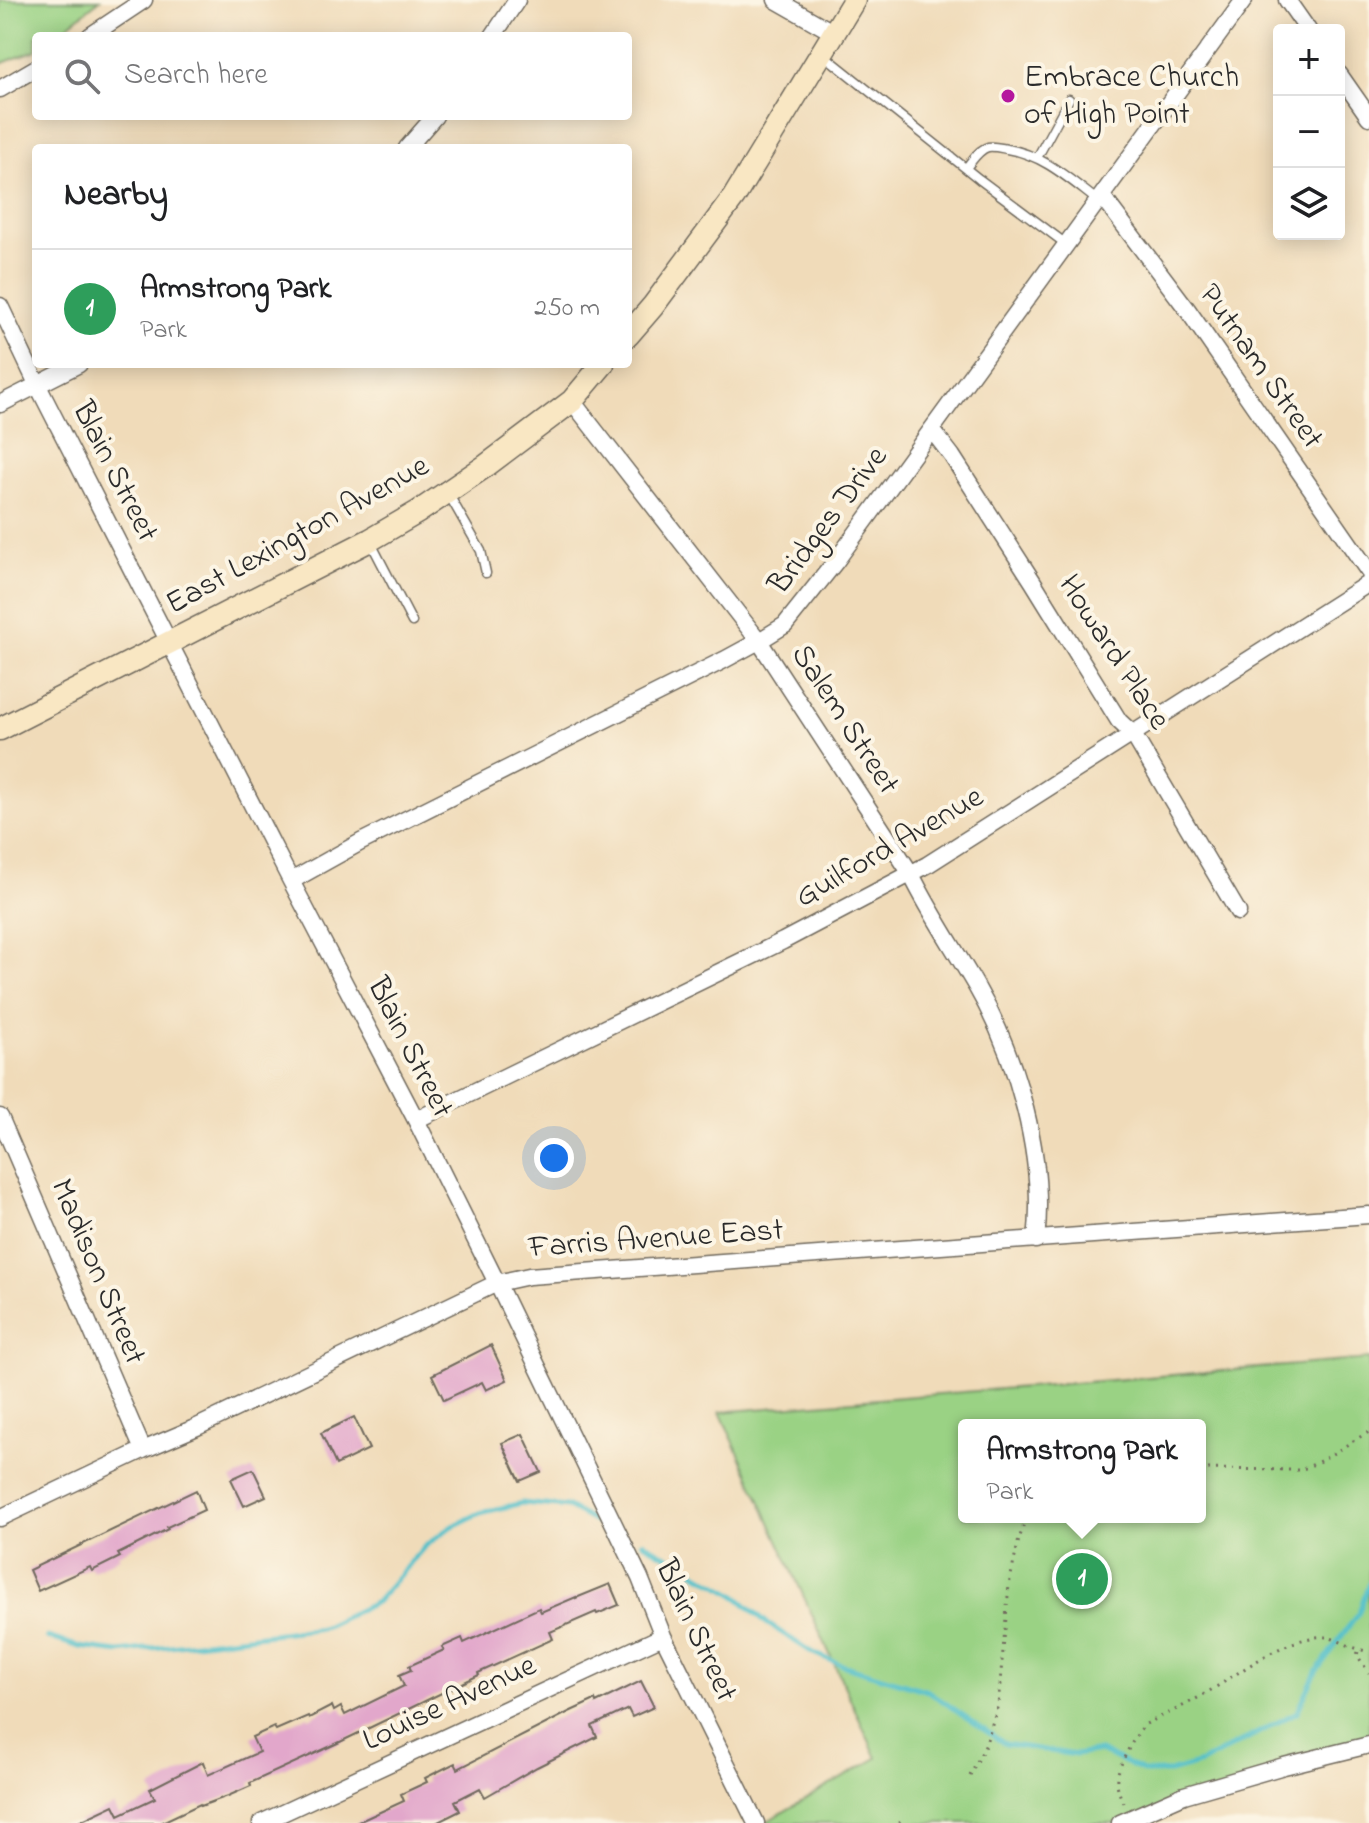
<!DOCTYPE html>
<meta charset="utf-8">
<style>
:root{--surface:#fff;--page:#f2f2f2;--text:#202124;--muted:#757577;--line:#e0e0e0;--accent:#111827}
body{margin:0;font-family:"Indie Flower",sans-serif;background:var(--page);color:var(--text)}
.controls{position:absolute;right:24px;top:24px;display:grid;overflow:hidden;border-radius:8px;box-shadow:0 4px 20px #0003}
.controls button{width:72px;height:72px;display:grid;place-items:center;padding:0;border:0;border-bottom:2px solid var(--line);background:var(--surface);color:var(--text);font:40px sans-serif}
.you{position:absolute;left:554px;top:1158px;width:28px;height:28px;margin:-20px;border:6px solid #fff;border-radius:50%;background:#1a73e8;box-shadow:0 0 0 12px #1a73e833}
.badge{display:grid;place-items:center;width:52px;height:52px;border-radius:50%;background:var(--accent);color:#fff;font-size:26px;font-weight:700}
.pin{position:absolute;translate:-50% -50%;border:4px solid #fff;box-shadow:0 2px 8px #0006}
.popup{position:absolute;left:958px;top:1419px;width:248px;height:104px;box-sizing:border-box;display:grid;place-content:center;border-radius:8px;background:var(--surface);filter:drop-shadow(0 2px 6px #0005);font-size:26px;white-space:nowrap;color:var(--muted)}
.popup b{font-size:30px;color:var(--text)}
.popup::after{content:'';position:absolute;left:50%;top:100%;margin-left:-16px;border:16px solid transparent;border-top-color:var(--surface)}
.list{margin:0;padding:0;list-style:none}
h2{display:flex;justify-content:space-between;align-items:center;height:104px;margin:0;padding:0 32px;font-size:34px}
h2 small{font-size:26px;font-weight:400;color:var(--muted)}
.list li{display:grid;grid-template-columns:52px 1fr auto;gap:24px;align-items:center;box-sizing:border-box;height:120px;padding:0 32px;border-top:2px solid var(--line)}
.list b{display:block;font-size:30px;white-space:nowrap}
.list p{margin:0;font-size:26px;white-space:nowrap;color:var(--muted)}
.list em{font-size:26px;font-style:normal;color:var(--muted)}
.icon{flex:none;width:44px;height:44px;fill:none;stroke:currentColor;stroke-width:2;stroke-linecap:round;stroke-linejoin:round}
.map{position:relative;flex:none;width:1369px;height:1823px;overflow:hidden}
.search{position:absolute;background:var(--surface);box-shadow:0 4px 20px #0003;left:32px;top:32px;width:600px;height:88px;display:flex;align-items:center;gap:20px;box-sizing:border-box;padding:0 28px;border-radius:8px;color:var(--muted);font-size:30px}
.panel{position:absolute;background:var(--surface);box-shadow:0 4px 20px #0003;left:32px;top:144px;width:600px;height:224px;border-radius:8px}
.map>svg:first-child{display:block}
.park{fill:#9ad284;stroke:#627e58;stroke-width:2;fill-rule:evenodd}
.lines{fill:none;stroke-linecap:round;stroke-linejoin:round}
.stream{stroke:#53c0c9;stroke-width:5}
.building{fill:#e2a7cb}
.lane-casing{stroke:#70695d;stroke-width:11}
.street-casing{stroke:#70695d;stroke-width:19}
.secondary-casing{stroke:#70695d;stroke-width:25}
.path{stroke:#70695d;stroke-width:3;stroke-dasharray:2 6;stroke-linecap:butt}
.lane{stroke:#fff;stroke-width:8}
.street{stroke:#fff;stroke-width:16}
.secondary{stroke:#f9e7c3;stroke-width:22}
.poi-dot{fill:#b5179e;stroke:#fcf5e5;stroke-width:3}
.labels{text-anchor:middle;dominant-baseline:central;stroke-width:8;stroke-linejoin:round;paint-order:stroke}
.poi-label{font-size:32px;fill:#2b2b2b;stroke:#fcf5e5;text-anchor:start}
.street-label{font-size:32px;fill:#2b2b2b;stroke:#fcf5e5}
</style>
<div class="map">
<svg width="1369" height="1823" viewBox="0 0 1369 1823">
<rect width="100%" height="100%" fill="#fcf5e5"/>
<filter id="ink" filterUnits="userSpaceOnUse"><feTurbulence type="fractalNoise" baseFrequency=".0125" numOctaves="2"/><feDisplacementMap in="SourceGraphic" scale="16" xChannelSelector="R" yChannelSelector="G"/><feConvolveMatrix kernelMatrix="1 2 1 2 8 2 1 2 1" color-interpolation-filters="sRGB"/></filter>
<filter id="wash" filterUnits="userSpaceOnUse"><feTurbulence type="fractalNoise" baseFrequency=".006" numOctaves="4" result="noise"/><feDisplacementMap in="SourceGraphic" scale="32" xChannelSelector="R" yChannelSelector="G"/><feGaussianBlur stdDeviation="1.8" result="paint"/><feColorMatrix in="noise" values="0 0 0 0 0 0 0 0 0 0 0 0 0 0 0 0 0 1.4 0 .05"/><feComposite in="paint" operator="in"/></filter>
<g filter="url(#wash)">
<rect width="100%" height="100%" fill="#f0dbb9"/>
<!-- park -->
<path class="park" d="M0,0H100L55,36H36V50L0,64Z
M1369,1359V1745L1120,1823H764L877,1758L720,1412ZM964,1425H1200V1517H964Z"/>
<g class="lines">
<!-- stream -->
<path class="stream" d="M642,1542L735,1595L768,1624L813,1653L845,1666L928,1691L1005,1744L1076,1755L1100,1751L1145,1772H1170L1201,1763L1297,1712L1316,1672L1359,1612L1369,1583
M47,1637L80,1647L119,1652L322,1628L376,1602L424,1547L449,1528L480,1513L522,1503L568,1507L599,1524"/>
</g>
<g id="blocks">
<!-- building -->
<path class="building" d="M491,1345L507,1380L486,1390L482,1382L444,1400L432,1375Z
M354,1417L369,1449L336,1465L321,1433Z
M523,1434L541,1472L520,1481L502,1443Z
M253,1469L266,1496L244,1506L231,1479Z
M196,1490L204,1510L167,1527L168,1529L118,1554L120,1557L92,1571L90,1567L38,1591L29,1570Z
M610,1584L619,1605L597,1614L596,1612L550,1632L553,1639L478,1673L479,1675L340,1742L250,1783L251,1786L228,1796L201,1806L200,1804L160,1823H76L114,1805L119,1815L155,1798L150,1789L203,1762L208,1775L259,1752L252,1737L274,1727L276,1730L308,1716L309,1718L332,1706L334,1711L341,1707L345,1715L404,1686L399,1675L411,1670L409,1666L444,1650L442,1647L462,1638L464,1643L539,1608L541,1612L576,1597V1598Z
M641,1681L654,1707L632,1717L628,1709L592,1726L597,1737L537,1767L485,1797L480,1788L455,1801L460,1811L436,1823H356L404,1801L401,1794L427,1782L425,1778L455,1763L458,1769L569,1712L595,1700L596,1703Z"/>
</g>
</g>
<g filter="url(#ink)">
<use href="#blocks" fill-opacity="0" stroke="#70695d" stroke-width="2"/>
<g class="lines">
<defs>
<path id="lane" d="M824,55L979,179L1066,244
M1037,158L1069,99
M966,168C972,161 978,150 988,147C994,146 1001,148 1007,149C1044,155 1069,179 1098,201
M449,495L481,551L486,573
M370,541L412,622"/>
<path id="street" d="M776,0L834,33
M1287,0L1308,30
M90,36L144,0
M493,36L517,0
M1339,74L1369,117
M0,89L36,68
M407,148L435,116
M1102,196L1187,309L1369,572
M0,306L37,384L291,881L416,1120L497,1283L640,1578L663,1636L756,1823
M572,401L759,641L911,874C930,913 954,948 976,986C1017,1057 1046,1158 1036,1240
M0,404L79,364
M932,430L952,456L1033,582L1119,721L1133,734L1238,912
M291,881L361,842L724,660L759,641L785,625L836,561L1244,0
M0,1117L143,1450
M416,1120L783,941L927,865L1369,583
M0,1518L143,1450L197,1427L497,1283L529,1276L1369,1215
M261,1823L663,1636
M1120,1823L1184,1795L1284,1766L1369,1745"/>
<path id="secondary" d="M628,335L653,306L734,197L854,0
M0,729L370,540L418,512L487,465L572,401L603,364"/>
</defs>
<!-- lane casing -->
<use href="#lane" class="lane-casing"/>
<!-- street casing -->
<use href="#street" class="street-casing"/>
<!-- secondary casing -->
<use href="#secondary" class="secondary-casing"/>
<!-- path -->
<path class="path" d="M1200,1469L1300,1470C1325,1461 1346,1444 1369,1432
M1358,1652L1357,1655L1369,1673
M970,1776L985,1746L998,1705L1009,1585L1018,1543L1026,1517
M1123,1803C1120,1795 1116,1786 1117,1777C1119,1765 1136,1732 1146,1724C1166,1714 1187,1705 1206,1693C1241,1673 1275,1643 1316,1637C1334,1634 1350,1650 1369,1651
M899,1823L903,1821"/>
<!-- lane -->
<use href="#lane" class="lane"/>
<!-- street -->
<use href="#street" class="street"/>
<!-- secondary -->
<use href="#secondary" class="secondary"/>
</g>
</g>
<!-- markers -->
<circle class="poi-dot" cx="1008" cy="96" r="8"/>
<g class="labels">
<!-- poi labels -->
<g class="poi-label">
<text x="1024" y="78">Embrace Church<tspan x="1024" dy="37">of High Point</tspan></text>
</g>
<!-- street labels -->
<g class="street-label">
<text transform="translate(1260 367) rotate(55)">Putnam Street</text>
<text transform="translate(114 472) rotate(63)">Blain Street</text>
<text transform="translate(829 521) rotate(-53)">Bridges Drive</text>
<text transform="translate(298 536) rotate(-29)">East Lexington Avenue</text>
<text transform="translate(1113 653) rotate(57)">Howard Place</text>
<text transform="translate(844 720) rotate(57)">Salem Street</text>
<text transform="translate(890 848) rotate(-30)">Guilford Avenue</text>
<text transform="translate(409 1048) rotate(63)">Blain Street</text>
<text transform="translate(656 1240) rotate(-4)">Farris Avenue East</text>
<text transform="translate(97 1272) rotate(67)">Madison Street</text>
<text transform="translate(695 1631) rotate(65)">Blain Street</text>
<text transform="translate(450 1704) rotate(-25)">Louise Avenue</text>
</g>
</g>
</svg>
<div class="controls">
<button>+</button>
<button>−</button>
<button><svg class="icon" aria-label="layers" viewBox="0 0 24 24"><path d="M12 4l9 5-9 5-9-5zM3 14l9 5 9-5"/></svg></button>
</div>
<div class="you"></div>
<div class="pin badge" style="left:1082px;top:1579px;background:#2e9e5b">1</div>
<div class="popup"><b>Armstrong Park</b>Park</div>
<div class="search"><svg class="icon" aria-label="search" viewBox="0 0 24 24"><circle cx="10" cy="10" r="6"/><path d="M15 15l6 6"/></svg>Search here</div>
<section class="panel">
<h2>Nearby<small></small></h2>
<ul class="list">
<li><span class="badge" style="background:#2e9e5b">1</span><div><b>Armstrong Park</b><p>Park</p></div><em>250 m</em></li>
</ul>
</section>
</div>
